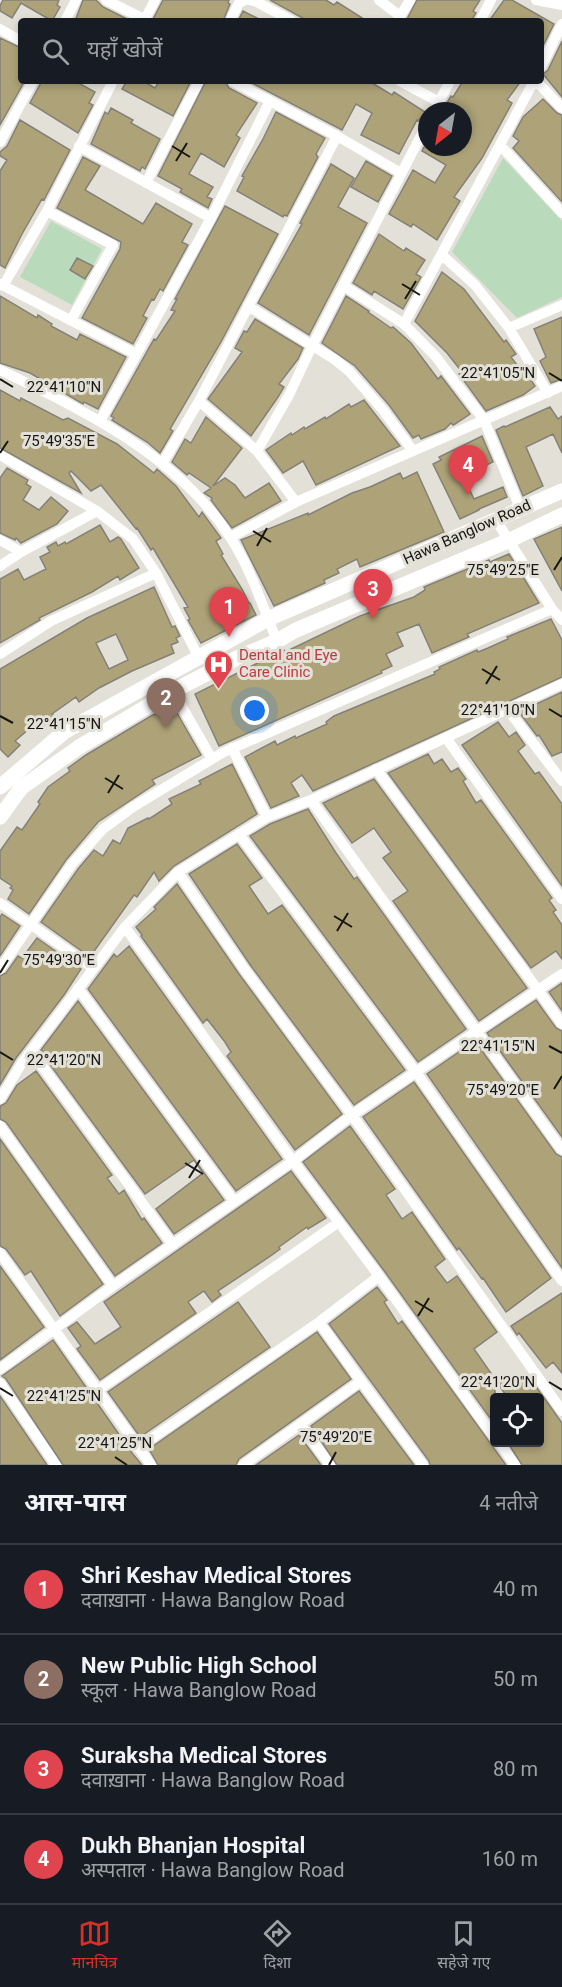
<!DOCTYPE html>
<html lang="hi">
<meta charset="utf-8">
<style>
:root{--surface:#171b24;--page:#242831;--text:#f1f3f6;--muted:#9ea1a6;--line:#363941;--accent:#d93025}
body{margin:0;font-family:Roboto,"Noto Sans Devanagari",sans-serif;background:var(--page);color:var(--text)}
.controls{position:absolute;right:18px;bottom:18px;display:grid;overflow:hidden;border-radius:6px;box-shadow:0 3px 9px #0003}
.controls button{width:54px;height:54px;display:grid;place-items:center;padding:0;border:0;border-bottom:2px solid var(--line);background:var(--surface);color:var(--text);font:30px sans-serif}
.compass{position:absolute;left:418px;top:102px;width:54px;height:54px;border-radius:50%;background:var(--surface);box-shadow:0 3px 9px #0003;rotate:211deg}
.you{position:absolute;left:255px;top:711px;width:21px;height:21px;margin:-15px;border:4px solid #fff;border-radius:50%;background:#1a73e8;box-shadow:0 0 0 9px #1a73e833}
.badge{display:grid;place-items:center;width:39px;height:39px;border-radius:50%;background:var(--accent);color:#fff;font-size:20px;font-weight:700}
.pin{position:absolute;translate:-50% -50px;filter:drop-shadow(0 2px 3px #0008)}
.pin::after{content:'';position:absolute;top:32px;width:21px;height:18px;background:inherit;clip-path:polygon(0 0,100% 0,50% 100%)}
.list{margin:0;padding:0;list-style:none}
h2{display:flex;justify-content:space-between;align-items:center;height:78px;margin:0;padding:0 24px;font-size:26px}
h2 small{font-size:20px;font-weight:400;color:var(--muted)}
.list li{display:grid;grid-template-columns:39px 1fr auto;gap:18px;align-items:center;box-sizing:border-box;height:90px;padding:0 24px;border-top:2px solid var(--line)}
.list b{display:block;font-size:22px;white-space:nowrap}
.list p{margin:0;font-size:20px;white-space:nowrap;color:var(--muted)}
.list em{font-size:20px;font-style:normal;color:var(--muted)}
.icon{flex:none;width:33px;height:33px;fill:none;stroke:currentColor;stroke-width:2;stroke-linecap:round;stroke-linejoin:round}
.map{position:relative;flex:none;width:562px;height:1465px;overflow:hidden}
.search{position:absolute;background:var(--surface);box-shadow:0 3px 9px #0003;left:18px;right:18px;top:18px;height:66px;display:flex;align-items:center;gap:15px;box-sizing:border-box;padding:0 21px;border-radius:6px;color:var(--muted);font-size:22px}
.sheet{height:438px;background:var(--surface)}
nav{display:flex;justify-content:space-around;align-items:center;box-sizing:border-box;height:84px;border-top:2px solid var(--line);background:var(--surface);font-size:16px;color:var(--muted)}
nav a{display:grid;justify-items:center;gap:3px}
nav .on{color:var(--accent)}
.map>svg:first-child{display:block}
.green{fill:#b9dbbc}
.building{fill:#aea378;stroke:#838178;stroke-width:1.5;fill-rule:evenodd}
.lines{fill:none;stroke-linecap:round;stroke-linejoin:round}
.street{stroke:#fff;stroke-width:10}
.secondary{stroke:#fff;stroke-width:15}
.ticks{fill:none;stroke:#161612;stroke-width:2}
.labels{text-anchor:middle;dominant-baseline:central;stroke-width:6;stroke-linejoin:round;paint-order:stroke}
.street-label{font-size:15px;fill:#161612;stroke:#e3e1d7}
.health-label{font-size:15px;fill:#be3a42;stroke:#e3e1d7;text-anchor:start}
.ticks-label{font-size:15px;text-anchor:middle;fill:#161612;stroke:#e3e1d7;stroke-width:6;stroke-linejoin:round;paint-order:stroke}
</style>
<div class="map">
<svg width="562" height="1465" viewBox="0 0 562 1465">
<rect width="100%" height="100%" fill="#e3e1d7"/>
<!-- green -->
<path class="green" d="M503,158L562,221V297L517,318L452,252Z
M51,221L102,249L72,305L20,277Z"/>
<!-- building -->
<path class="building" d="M3,0H59L57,5L60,7L52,21L21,3L12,18L0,11V6Z
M83,0H96L103,7L131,21H75Z
M163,0H229L228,3L230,4L223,21H152Z
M270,0H326L334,5L337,2L367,21H308Z
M417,0H480L473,11L476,13L471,21H406Z
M504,0H512L554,24L541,50V21H489Z
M243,11L263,21H238Z
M0,38L21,48V83L23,84L0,125Z
M562,41V97L543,74L548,70Z
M42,81H75L95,92L89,103L93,105L78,133L30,103Z
M127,81H143L155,88L159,81H191L173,116L122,89Z
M206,81H225L229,88L257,103L236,135L240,138L224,167L201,153L189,174L213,187L207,197L212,199L208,208L180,192L182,189L158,176Z
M248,81H369L392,95L394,92L425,112L418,121L417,120L399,154L361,135L372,113L356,104L342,130Z
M463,81H521L507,100L512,103L482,158L454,197L460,201L437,240L413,224L411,227L389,214L413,170L435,183L446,165L422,151L424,147H463V111H442L451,96L453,97Z
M543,99L557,113L562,115V202L513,148L519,141L513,136L523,117Z
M111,108L133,120L131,123L160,139L145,169L142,167L140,171L91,144L105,112L108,114Z
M276,112L325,138L316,154L318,157L287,216L284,215L283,217L237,191L244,177L242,176L263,139Z
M20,120L70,150L44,200L42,199L22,234L5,268L0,265V171L7,160L0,156V152L7,146Z
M83,157L100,166L85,190L143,224L156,203L192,224L182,242L188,245L163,291L160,289L154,300L152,299L143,316L147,318L133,344L82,318L120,249L121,242L57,208Z
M366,161L392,176L378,202L351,187Z
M331,164L354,178L338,207L367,223L309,335L258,303L302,224L300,223Z
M225,206L278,234L221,342L170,429L173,431L160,453L147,442L112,420L114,418L111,416L154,339L156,340L175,311L171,310L177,299H175Z
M379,234L404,251L406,248L425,260L416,274L421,277L403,309L374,291L372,295L353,283Z
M77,258L93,266L85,279L70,270Z
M442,272L464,289L504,342L506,340L516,354L511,357L523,373L525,371L535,386L523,395L486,411L459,374L462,372L447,353L415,321Z
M0,296L37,318L38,315L52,324L51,326L77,340L80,334L126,357L98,409L84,402L83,404L30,373L0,363Z
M346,296L369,311L368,312L391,328L393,327L411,343L438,379L441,376L470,414L455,424L453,425L451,423L445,429L421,439L419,435L413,438L389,405L355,366L322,343Z
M562,317V379L551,383L540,361L546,357L534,329Z
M255,319L303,348L298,359L279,384L284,387L278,397L251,436L208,399L242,352L235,348L244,331L247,332Z
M0,390L20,401L21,398L63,420L68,418L117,444L154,473L157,469L176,486L199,517L202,512L221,538L216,541L223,554L221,555L242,589L249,603H250L256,615L201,643L188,620L190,619L184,608L188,607L153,548L151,550L137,528L136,529L101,485L91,491L71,471L69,473L81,493L0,448Z
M364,400L400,446L316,485L303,461L283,473L266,450L291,433L292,435L304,427L305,429L325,417L326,419L349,404L351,407Z
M550,407L558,419L562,416V453L553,434L526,447L543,486L523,496L496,430L504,426L505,427Z
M206,417L242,448L213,486L225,478L235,485L245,498L269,483L281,501L232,528L211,500L212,498L204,493L211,488L189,473L187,475L172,462L185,439L191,443Z
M482,436L493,462L463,476L474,499L503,487L507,497L479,509V510L460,519L433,464L441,460L439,457Z
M7,468L28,480L26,484L31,487L23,500L39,510L51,497L68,511L57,524L21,543L16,538L15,540L0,533V478Z
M417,472L444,532L360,567L357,559L337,569L339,573L324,580L325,583L274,606L241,540L308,513V515L352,493L370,487L400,473L403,479Z
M100,525L110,542L118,537L121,539L139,568L120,580L118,576L92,592L39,618L40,620L0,643V579L18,569L24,580L46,569L40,557L50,552L47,547L56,542L58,546L65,542L66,544Z
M562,527V591L534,539Z
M509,554L539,603L467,634L469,637L432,653L419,624L397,633L403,646L386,654L392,666L381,671L382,673L219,746L195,694L284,650L285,652L360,616L414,597L425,590L424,587L489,560L490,562Z
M154,587L172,627L175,626L180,636L176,638L178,642L171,645L174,653L132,671L99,688L79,702L76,697L52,714L54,716L41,728L36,723L15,741L20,745L8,757L0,749V669L87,618ZM116,634L128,660L109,669L96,643Z
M551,619L562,640V677L313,791L302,775L291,783L299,796L271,808L245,757L275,741L277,745L295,736L296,738L327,724L326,722L334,716L435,674L434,672L440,669L439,667L477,650L478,652L488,648L508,639L507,637Z
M562,692V752L552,756L539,735L537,736L519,712Z
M173,706L201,755L152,780L155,784L98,822L66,860L29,914L8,899L13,890L10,888L12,886L0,878V851L17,827L22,830L40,804L38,802L48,787L70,771L68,768L86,755L151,716Z
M498,722L509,737L516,732L525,745L518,751L535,774L539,772L562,804V886L462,745Z
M428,754L434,764L442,759L451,772L458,768L466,779L463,781L476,803L481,800L552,898L549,900L556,910L553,912L562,925V959L556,951L531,968L388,773Z
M232,764L257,814L174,866L159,881L154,872L137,897L134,895L90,957L41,922L78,869L94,850L103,856L113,840L120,844L128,828L148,818L149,819L172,804L169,799L201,784L199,781Z
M374,779L527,988L479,1021L393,901L408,891L383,858L391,852L374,828L352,843L323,803Z
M308,809L336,853L354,879L357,877L466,1029L418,1062L250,836L270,824Z
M237,844L262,878L249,886L268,914L282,905L405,1070L354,1105L251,966L189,874Z
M177,884L239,974L342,1114L295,1150L227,1056L231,1052L225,1042L207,1019L203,1023L141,936L142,935L136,927L156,909L154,907Z
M2,914L20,926L0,956V917Z
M37,938L81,969L64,995L16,1058L0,1085V976L6,973L18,956L22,958Z
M129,946L282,1159L236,1191L88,989L114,954L117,957Z
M562,983V1011L549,992Z
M536,1000L556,1028L562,1031V1137L487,1033Z
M78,1001L224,1200L174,1234L156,1209L203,1173L194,1160L145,1194L48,1062L51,1061L41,1050Z
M475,1041L556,1154L562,1157V1268L427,1074Z
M36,1071L112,1175L107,1178L119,1194L124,1190L142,1220L144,1218L162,1243L115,1276L6,1122L0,1119V1106L6,1103L17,1085Z
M414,1082L551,1278L506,1312L483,1278L482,1279L459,1248L457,1250L363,1117Z
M350,1126L395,1189L386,1195L402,1219L412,1212L445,1259L435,1267L447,1283L457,1276L497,1332L474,1349L495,1379V1425L385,1272L303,1162Z
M0,1139L103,1284L60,1316L31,1271L25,1275L6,1249L0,1246Z
M291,1171L326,1218L308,1229L307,1227L279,1247L280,1249L272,1255L218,1291L221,1295L212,1302L204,1291L188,1302L196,1313L100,1380L77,1349L81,1346L68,1328L77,1322L95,1344L121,1327L104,1302Z
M0,1266L44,1327L0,1360Z
M377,1287L387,1300L384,1302L398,1324L402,1321L506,1465H430L429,1461L329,1324Z
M562,1293V1373L553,1362L546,1368L519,1333L517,1335L511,1326Z
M238,1302L270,1347L140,1437L108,1392Z
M317,1332L351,1379L239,1459L236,1465H158L149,1449Z
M53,1340L132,1453L142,1465H63L6,1379L2,1376Z
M527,1374L562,1423V1465H522L508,1443H540V1398H508L498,1384L510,1375L515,1382Z
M359,1391L414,1465H337L311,1426Z
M0,1396L47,1465H0Z
M299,1435L321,1465H256Z"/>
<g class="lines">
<!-- street -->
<path class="street" d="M106,0L144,19
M249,0L257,2L292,21
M379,0L400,16
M536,0L562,5
M398,20L410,0
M65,21L76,0
M144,21L155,0
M230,21L239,3L245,0
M480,21L491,0
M0,29L21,41
M541,67L562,24
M232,81L337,136L401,173
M400,81L439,102
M536,81L562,108
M434,111L450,81
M0,142L33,81
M79,146L211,218
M501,146L562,213
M146,183L199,81
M47,211L113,245L71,320
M442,255L475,285L509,328L548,393
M0,284L136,354
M3,286L47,211L113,81
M344,286L404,324L436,357L484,420L520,508
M248,306L334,359L349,371L383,410L413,451
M404,324L534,81
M509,328L562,305
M0,370C85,411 178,456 230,537C250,567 263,607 277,641
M199,401L257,451L296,502
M100,421L211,218L270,101
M257,451L289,395L312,346L427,124
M0,455L97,511L133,539L156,573L199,658
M162,464L199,401L337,136
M496,520L552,609L562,620
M231,537L296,502L562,386
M0,540L21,552
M0,566L21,552L97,511
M0,654L51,621L156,573
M173,691L212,759
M508,710L562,781
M446,738L562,899
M232,748L267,817
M376,769L538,990L562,974
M311,800L562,1150
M239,834L416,1072L562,1281
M178,872L245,970L352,1115L562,1411
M0,903L93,968
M125,927L178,872L267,817L311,800L562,684
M0,969L72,864L103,829L133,807L222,753L552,609
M78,988L234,1201
M31,1051L173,1245
M0,1099L22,1063L125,927L293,1161L352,1115L538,990L562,1024
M0,1126L113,1286
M0,1253L151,1465
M319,1322L361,1381
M0,1369L113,1286L293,1161L379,1276L494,1437
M0,1383L56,1465
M98,1390L339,1222
M300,1424L330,1465
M499,1442L515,1465
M138,1448L319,1322L379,1276
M243,1465L361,1381L423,1465"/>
<!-- secondary -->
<path class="secondary" d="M0,787L64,732L268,619L562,491
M0,817L21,788L79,747L173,691L237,658L277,641L296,630L510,540L562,515"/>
</g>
<!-- ticks -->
<path class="ticks" d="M172,146L190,157M176,161L187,143M402,284L420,295M405,299L416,281M549,373L562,381M0,379L13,387M0,453L8,441M253,531L271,542M257,546L267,528M554,570L562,557M482,669L500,680M486,684L497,666M549,709L562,717M0,716L13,723M105,778L123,789M108,793L119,775M334,916L352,927M337,931L348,913M0,973L8,960M549,1046L562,1053M0,1052L13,1060M554,1089L562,1076M185,1163L203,1174M189,1178L200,1160M415,1301L433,1312M418,1316L429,1298M549,1382L562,1390M0,1388L13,1396M115,1457L127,1465M329,1465L336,1452"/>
<!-- icons -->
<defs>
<symbol id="hospital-pin" viewBox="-11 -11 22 30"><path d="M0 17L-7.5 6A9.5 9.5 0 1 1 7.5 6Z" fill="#e0444e" stroke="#e3e1d7"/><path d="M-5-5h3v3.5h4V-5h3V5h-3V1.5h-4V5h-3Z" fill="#fff"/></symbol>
</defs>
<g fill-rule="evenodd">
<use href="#hospital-pin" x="202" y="648" width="33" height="45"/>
</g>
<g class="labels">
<!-- street labels -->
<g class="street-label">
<text transform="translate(467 532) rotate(-24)">Hawa Banglow Road</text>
</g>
<!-- health labels -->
<g class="health-label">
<text x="239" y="655">Dental and Eye<tspan x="239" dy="17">Care Clinic</tspan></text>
</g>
</g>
<g class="ticks-label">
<text x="498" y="378">22°41'05"N</text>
<text x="64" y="392">22°41'10"N</text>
<text x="59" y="446">75°49'35"E</text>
<text x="503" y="575">75°49'25"E</text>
<text x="498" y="715">22°41'10"N</text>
<text x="64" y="729">22°41'15"N</text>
<text x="59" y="965">75°49'30"E</text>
<text x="498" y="1051">22°41'15"N</text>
<text x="64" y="1065">22°41'20"N</text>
<text x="503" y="1095">75°49'20"E</text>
<text x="498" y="1387">22°41'20"N</text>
<text x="64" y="1401">22°41'25"N</text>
<text x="336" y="1442">75°49'20"E</text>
<text x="115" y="1448">22°41'25"N</text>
</g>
</svg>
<div class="controls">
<button><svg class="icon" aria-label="locate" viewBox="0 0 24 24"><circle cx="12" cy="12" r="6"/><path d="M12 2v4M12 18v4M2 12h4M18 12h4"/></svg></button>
</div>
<svg class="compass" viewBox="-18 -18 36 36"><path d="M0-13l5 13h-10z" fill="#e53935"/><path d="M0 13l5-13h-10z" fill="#9ea1a6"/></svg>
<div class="you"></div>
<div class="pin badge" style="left:229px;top:637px;background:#e0444e">1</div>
<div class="pin badge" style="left:166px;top:728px;background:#8d6e63">2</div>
<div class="pin badge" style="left:373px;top:619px;background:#e0444e">3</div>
<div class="pin badge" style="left:468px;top:495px;background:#e0444e">4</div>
<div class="search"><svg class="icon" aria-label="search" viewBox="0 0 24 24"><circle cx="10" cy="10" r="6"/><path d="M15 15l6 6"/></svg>यहाँ खोजें</div>
</div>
<section class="sheet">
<h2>आस-पास<small>4 नतीजे</small></h2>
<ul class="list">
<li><span class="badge" style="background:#e0444e">1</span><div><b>Shri Keshav Medical Stores</b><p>दवाख़ाना · Hawa Banglow Road</p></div><em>40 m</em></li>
<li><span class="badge" style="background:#8d6e63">2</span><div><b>New Public High School</b><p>स्कूल · Hawa Banglow Road</p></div><em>50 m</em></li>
<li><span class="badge" style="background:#e0444e">3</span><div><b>Suraksha Medical Stores</b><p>दवाख़ाना · Hawa Banglow Road</p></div><em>80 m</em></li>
<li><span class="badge" style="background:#e0444e">4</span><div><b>Dukh Bhanjan Hospital</b><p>अस्पताल · Hawa Banglow Road</p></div><em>160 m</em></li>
</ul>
</section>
<nav>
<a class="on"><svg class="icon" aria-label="map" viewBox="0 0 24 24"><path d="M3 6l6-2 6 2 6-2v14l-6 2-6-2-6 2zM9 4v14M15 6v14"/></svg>मानचित्र</a>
<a><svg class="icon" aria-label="directions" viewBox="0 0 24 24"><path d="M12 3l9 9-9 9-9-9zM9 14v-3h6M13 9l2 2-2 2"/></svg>दिशा</a>
<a><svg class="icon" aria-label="saved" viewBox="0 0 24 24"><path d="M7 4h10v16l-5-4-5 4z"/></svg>सहेजे गए</a>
</nav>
